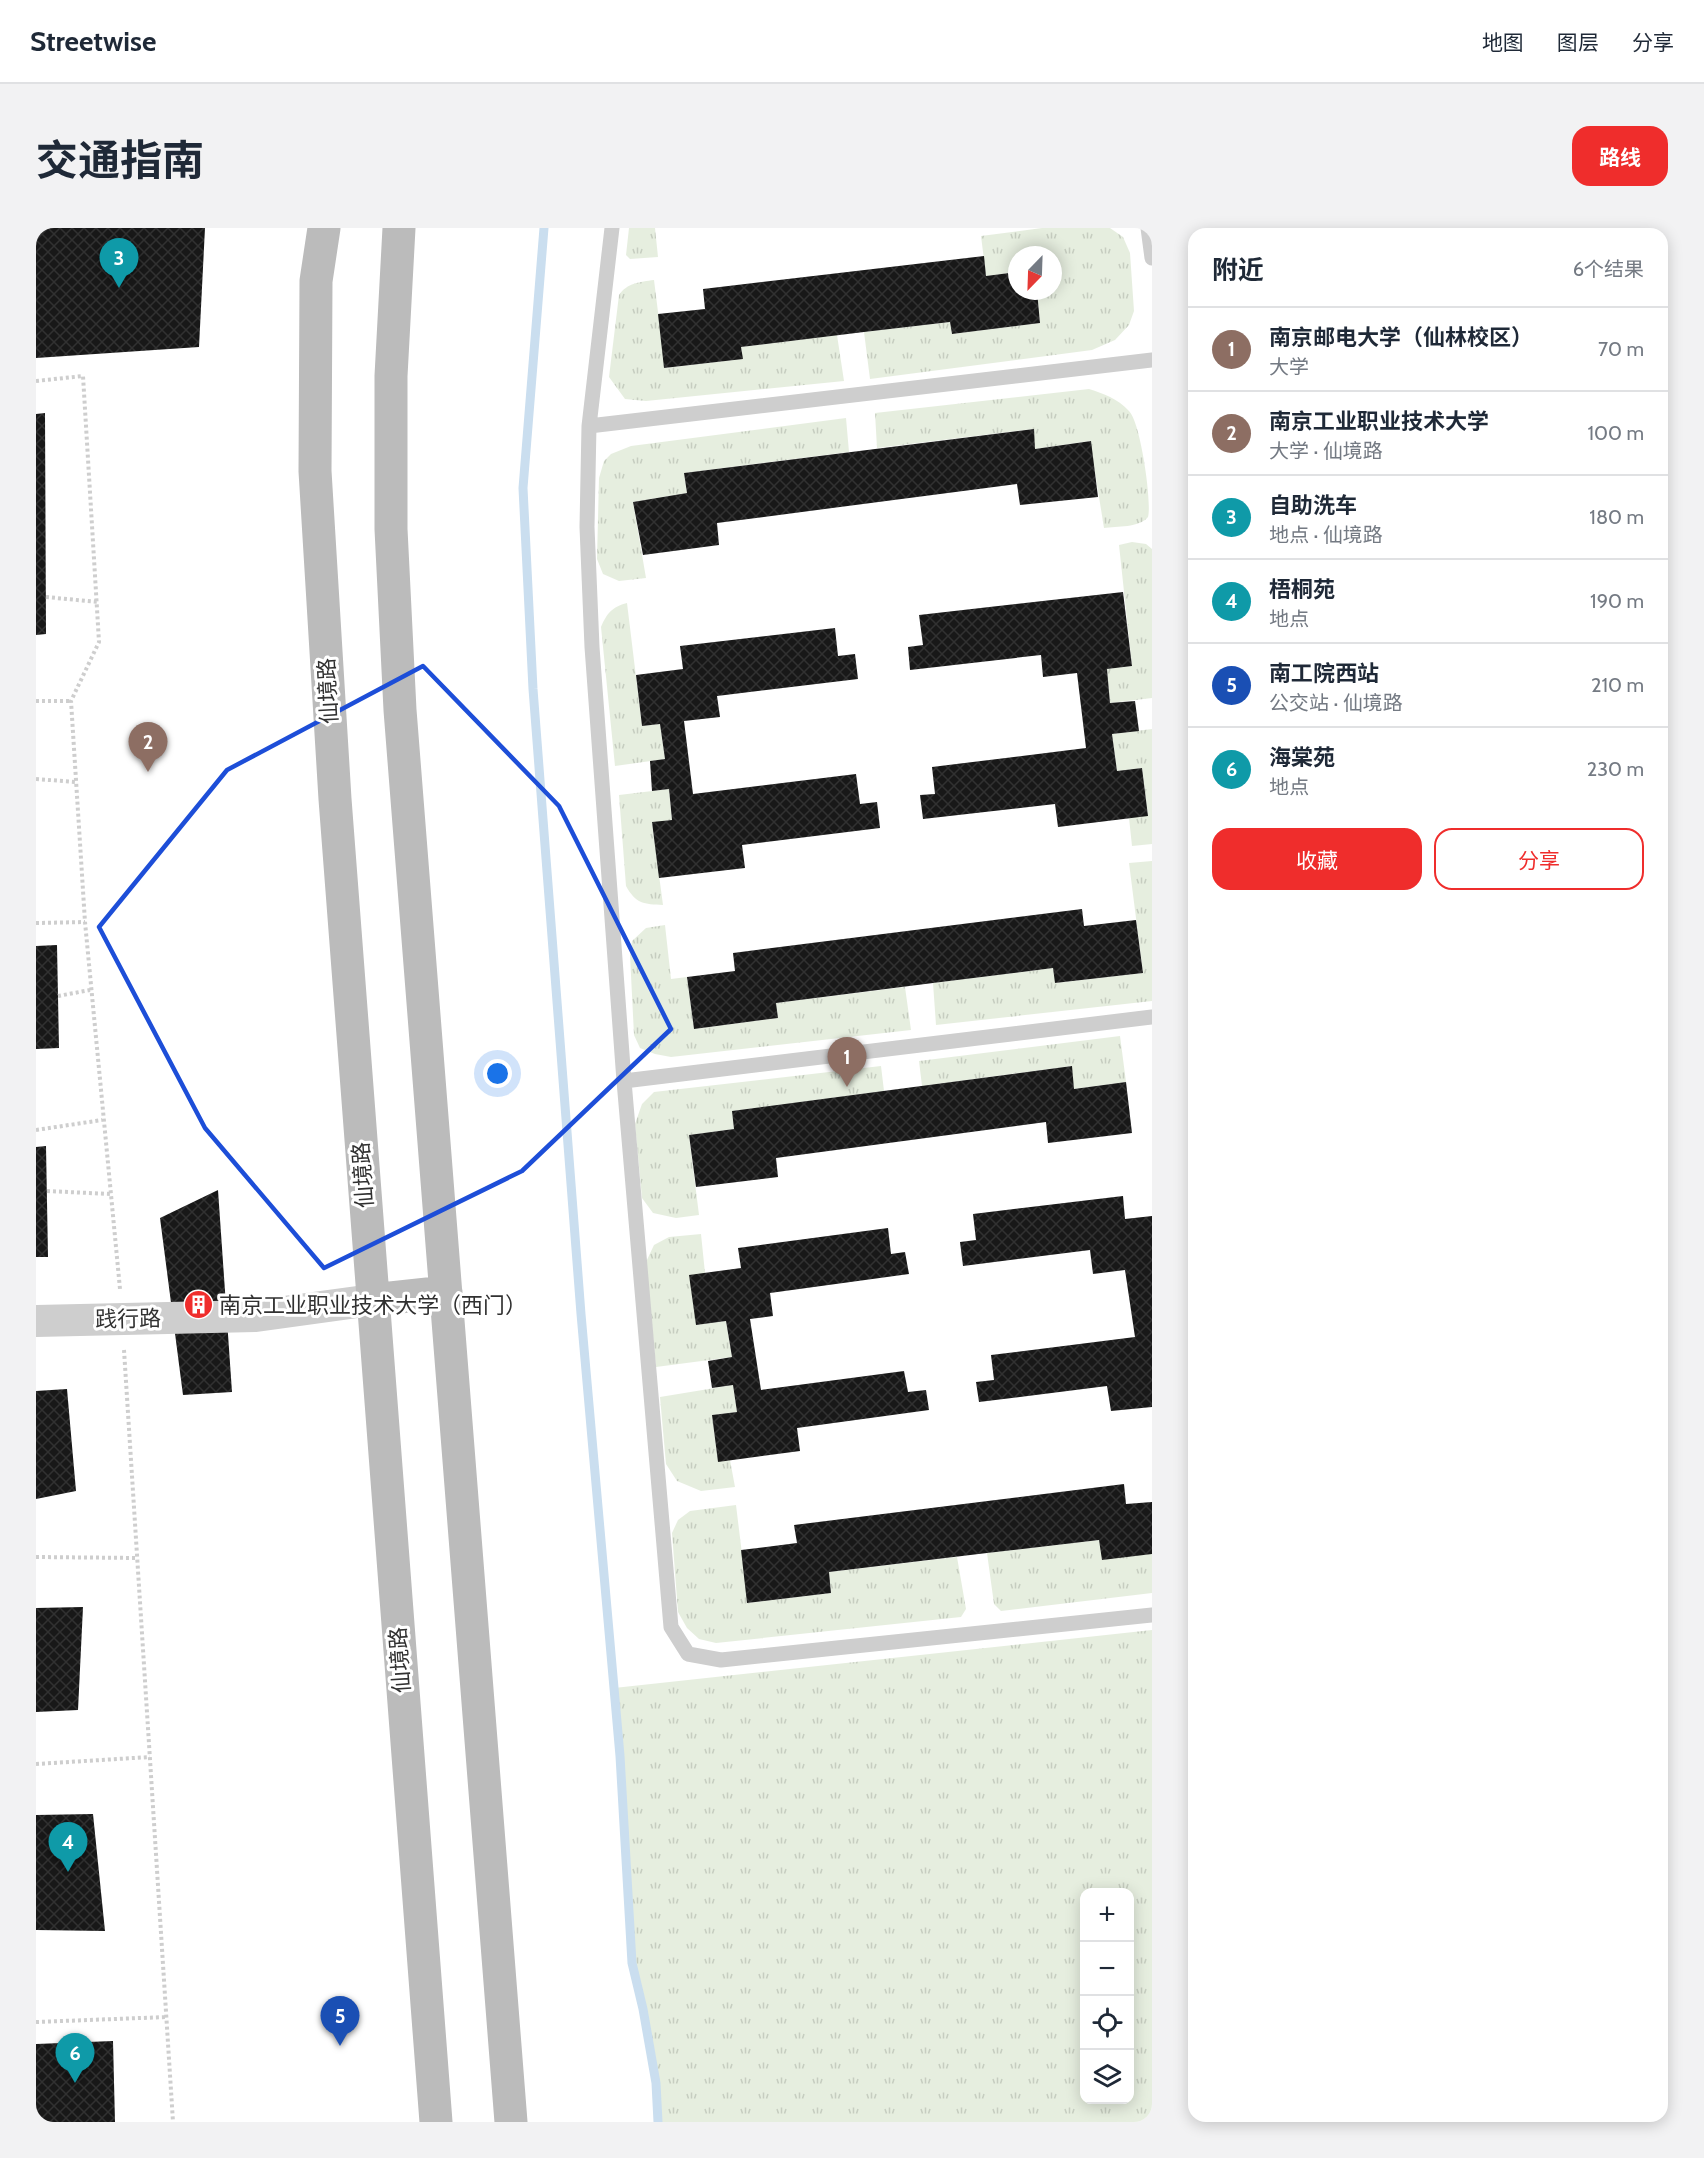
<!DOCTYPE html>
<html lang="zh">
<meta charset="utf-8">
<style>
:root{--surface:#fff;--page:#f2f2f3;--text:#1f2937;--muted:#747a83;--line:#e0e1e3;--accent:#ef2d2c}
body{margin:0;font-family:Cabin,"Noto Sans SC",sans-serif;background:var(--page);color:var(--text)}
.controls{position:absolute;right:18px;bottom:18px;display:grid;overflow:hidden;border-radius:12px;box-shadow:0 3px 15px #0003}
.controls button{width:54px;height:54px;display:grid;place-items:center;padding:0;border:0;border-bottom:2px solid var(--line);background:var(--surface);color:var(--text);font:30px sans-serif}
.compass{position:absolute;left:972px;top:18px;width:54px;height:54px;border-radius:50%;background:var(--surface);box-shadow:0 3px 15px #0003;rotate:203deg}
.you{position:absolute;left:462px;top:846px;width:21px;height:21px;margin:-15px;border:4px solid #fff;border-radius:50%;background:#1a73e8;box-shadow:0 0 0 9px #1a73e833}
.badge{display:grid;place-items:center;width:39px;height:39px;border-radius:50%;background:var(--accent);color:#fff;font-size:20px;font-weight:700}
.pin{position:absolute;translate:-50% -50px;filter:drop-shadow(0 2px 3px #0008)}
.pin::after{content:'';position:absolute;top:32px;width:21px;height:18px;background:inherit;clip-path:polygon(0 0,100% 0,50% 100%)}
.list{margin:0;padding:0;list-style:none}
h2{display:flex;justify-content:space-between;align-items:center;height:78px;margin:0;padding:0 24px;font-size:26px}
h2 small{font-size:20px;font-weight:400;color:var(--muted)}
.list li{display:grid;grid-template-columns:39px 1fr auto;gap:18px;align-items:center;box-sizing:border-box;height:84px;padding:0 24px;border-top:2px solid var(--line)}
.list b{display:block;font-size:22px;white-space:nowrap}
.list p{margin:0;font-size:20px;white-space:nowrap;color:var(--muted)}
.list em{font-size:20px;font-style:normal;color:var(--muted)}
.actions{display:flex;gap:12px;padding:18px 24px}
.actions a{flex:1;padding:14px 0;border:2px solid var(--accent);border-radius:18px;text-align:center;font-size:21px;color:var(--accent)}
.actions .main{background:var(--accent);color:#fff}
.icon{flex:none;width:33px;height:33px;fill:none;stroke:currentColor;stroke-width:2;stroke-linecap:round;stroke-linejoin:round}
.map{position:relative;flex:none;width:1116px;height:1894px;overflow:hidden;border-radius:18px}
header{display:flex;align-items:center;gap:36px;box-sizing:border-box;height:84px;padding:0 30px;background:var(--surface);border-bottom:2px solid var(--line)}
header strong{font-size:28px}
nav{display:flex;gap:33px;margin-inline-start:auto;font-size:21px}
.intro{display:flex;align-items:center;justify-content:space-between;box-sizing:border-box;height:144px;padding:0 36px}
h1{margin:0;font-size:42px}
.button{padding:15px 27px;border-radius:18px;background:var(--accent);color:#fff;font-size:21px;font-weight:700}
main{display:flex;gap:36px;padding:0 36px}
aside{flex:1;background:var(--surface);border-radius:18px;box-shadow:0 3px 15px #0003}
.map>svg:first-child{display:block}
.grass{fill:url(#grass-tufts);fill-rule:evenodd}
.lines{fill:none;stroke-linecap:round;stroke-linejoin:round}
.stream{stroke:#cadeef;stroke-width:9}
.building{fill:url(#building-cross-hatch)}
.path{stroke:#cecece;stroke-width:4;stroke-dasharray:3 3;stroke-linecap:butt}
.service{stroke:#cecece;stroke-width:15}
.minor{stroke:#cecece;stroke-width:32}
.secondary{stroke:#bbb;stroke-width:33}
.marked{fill:none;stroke:#1d4ed8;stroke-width:4.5;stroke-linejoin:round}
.labels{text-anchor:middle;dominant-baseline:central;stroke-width:6;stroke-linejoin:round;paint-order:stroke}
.street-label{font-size:22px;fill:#313131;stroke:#fff}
.poi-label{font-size:22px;fill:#313131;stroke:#fff;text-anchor:start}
</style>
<header>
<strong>Streetwise</strong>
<nav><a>地图</a><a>图层</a><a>分享</a></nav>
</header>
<div class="intro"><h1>交通指南</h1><a class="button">路线</a></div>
<main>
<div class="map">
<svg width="1116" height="1894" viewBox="0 0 1116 1894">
<defs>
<pattern id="grass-tufts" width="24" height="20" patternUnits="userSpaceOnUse" patternTransform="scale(1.5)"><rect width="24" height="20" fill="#e6eedf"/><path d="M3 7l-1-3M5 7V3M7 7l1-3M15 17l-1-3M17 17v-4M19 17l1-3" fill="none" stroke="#c6cdc0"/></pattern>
<pattern id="building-cross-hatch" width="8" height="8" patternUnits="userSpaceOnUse" patternTransform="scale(1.5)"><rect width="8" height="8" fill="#181818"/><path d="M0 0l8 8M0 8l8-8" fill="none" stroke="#313131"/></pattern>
</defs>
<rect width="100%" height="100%" fill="#fff"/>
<!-- grass -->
<path class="grass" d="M593,0H619L622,29L594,31L590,27Z
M1006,0H1074L1087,9L1094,25L1098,83L1093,97L1079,112L1056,122L834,151L828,104L914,94L916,106L1004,95L1001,63H1017V27H981V44L950,48L945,8Z
M618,52L629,140L706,131L705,119L801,107L808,153L610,173L589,171L573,149L583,67C591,55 604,54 618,52Z
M1053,161C1068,166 1081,170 1093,183C1105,195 1116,276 1112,289C1103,300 1081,298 1068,300L1054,213L999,221L997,201L841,220L839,185Z
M810,190L813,224L648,245L651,265L597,274L610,350L583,353L567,346L561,331L563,250L568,233L575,226L595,218Z
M1096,314L1110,316L1116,321V470L1074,475L1071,441L1096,438L1083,317Z
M591,375L606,498L624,496L629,531L579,538L565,399C571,385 576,379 591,375Z
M1116,501V616L1096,618L1093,590L1112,587L1106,540L1081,543L1076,506Z
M633,561L636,592L616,595L627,677C608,676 600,676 590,658L583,567Z
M1116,633V773L900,797L897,755L1017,740L1020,755L1107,745L1093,635Z
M629,697L635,751L651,749L658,801L742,790L740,775L869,759L875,802L635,829L619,826L604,820L598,807L594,727L596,713L610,700Z
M1084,808L1090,854L1038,861L1035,838L886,858L883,833Z
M845,838L848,863L697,883L698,901L653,907L663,987L640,990L617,985L606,970L599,896L606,876L618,864Z
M665,1006L669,1045L660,1097L690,1093L696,1129L620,1139L610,1034L618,1017L633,1009Z
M697,1157L701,1184L676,1187L682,1233L694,1232L699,1259L665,1263L641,1253L630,1236L624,1169Z
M700,1277L712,1375L795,1365L793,1344L921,1329L930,1381L925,1389L680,1415L663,1411L651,1400L642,1384L636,1305L642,1292L654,1283Z
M1063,1312L1116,1326V1365L965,1383L958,1376L951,1325Z
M1116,1402V1894H622L620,1855L607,1781L596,1735L578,1460ZM1048,1664H1094V1872H1048Z"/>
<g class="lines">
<!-- stream -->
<path class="stream" d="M508,0L487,260L497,461L545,1086L584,1528L596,1735L607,1781L620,1855L622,1894"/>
</g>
<!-- building -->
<path class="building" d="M0,0H169L163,119L0,130Z
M948,28L950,48L981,44V63H1001L1004,95L916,106L914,94L828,104L705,119L707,131L628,140L622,86L669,81L667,61Z
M9,185L10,406L0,407V186Z
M998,201L999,221L1055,213L1062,269L984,277L981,256L681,295L683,317L607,327L597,274L651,265L648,245Z
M1087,364L1096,438L1071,441L1074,475L1099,473L1103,503L1076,506L1081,543L1106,540L1112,588L1022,599L1019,576L887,591L884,567L899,566L896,539L1050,520L1041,445L1007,449L1005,427L874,442L872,419L887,417L883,387Z
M799,400L802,428L819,426L822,451L681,468L684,489L648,493L657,566L820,546L824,576L841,574L844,600L706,617L709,640L623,650L616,594L636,592L633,561L616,563L614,533L629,531L624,496L606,498L600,447L647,441L644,418Z
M1046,681L1048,698L1100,692L1107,745L1019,755L1017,740L897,755L740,775L742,790L658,801L651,749L699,743L697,725Z
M21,717L23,820L0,821V718Z
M1036,838L1038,861L1090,854L1096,905L1012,915L1010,894L740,930L742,949L660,959L653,907L698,901L696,883Z
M10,918L12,1029H0V919Z
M182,962L196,1164L147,1167L124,990Z
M1087,968L1089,991L1116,988V1179L1075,1183L1071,1158L943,1174L940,1154L958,1152L955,1127L1099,1109L1089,1042L1057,1046L1054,1022L927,1038L924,1014L940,1012L937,986Z
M852,1000L855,1026L869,1024L873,1046L734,1065L737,1088L714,1091L725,1162L868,1143L872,1164L890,1162L893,1182L761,1200L764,1223L682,1234L676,1187L701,1184L697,1157L676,1160L672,1133L696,1129L690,1093L660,1097L653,1047L705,1040L702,1020Z
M31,1161L40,1263L0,1271V1163Z
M1088,1256L1090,1276L1116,1274V1326L1066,1332L1063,1312L951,1325L793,1344L795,1365L711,1375L705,1322L761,1315L758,1297Z
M47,1379L42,1482L0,1484V1380Z
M57,1586L69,1703L0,1702V1587Z
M77,1813L79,1894H0V1816Z"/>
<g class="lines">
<!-- path -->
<path class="path" d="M0,153L47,148L63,414L35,473L49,694L84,1061
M10,369L62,374
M0,473H35
M0,551L40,554
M0,695L49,694
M22,768L54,762
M0,902L66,892
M11,963L74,966
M88,1122L137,1894
M0,1329L101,1330
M0,1536L114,1529
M0,1794L131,1789"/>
<!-- service -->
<path class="service" d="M576,0L553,198L551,299L556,419L588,853L635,1399L652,1426L685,1432L1116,1387
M1112,0L1116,30
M553,198L1116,132
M588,853L1116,789"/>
<!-- minor -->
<path class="minor" d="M0,1093L220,1088L336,1072"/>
<!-- secondary -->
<path class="secondary" d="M288,0L280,53L279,243L299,571L400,1894
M363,0L355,148V301L364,482L475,1894
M336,1072L410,1064"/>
</g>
<!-- marked area -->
<path class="marked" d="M387,438L523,578L635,801L486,943L288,1040L169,900L63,699L191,542Z"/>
<!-- icons -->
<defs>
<symbol id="building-disc" viewBox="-11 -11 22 22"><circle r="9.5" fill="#ef2d2c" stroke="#fff"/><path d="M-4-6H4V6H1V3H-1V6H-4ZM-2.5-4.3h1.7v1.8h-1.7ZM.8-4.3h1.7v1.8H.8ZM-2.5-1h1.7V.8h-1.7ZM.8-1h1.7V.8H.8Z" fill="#fff"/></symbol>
</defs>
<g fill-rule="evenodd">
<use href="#building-disc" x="146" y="1060" width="33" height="33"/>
</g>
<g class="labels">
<!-- street labels -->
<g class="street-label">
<text transform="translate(292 463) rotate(-93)">仙境路</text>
<text transform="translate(327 947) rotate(-94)">仙境路</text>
<text transform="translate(92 1091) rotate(-1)">践行路</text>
<text transform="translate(364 1432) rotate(-94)">仙境路</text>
</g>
<!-- poi labels -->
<g class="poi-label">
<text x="183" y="1077">南京工业职业技术大学（西门）</text>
</g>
</g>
</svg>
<div class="controls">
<button>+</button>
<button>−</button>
<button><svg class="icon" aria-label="locate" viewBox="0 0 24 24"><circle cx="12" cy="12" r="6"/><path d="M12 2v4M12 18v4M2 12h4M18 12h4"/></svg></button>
<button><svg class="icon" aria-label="layers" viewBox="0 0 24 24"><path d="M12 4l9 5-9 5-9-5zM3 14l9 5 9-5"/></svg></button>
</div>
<svg class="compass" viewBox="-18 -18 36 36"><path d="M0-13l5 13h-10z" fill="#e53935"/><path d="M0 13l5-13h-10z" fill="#747a83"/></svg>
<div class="you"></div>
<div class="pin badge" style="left:811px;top:859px;background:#8d6e63">1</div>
<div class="pin badge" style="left:112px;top:544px;background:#8d6e63">2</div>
<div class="pin badge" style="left:83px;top:60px;background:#0f9aa8">3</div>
<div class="pin badge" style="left:32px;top:1644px;background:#0f9aa8">4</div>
<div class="pin badge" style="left:304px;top:1818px;background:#1a4fb4">5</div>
<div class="pin badge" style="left:39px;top:1855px;background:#0f9aa8">6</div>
</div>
<aside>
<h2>附近<small>6个结果</small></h2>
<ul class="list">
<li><span class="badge" style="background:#8d6e63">1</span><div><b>南京邮电大学（仙林校区）</b><p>大学</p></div><em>70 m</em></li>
<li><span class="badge" style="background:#8d6e63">2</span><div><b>南京工业职业技术大学</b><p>大学 · 仙境路</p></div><em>100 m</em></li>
<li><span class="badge" style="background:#0f9aa8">3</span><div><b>自助洗车</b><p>地点 · 仙境路</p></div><em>180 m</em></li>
<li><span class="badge" style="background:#0f9aa8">4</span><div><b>梧桐苑</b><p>地点</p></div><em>190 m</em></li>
<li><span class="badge" style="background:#1a4fb4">5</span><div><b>南工院西站</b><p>公交站 · 仙境路</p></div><em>210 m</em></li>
<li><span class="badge" style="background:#0f9aa8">6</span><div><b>海棠苑</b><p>地点</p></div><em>230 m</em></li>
</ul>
<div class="actions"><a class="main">收藏</a><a>分享</a></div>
</aside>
</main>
